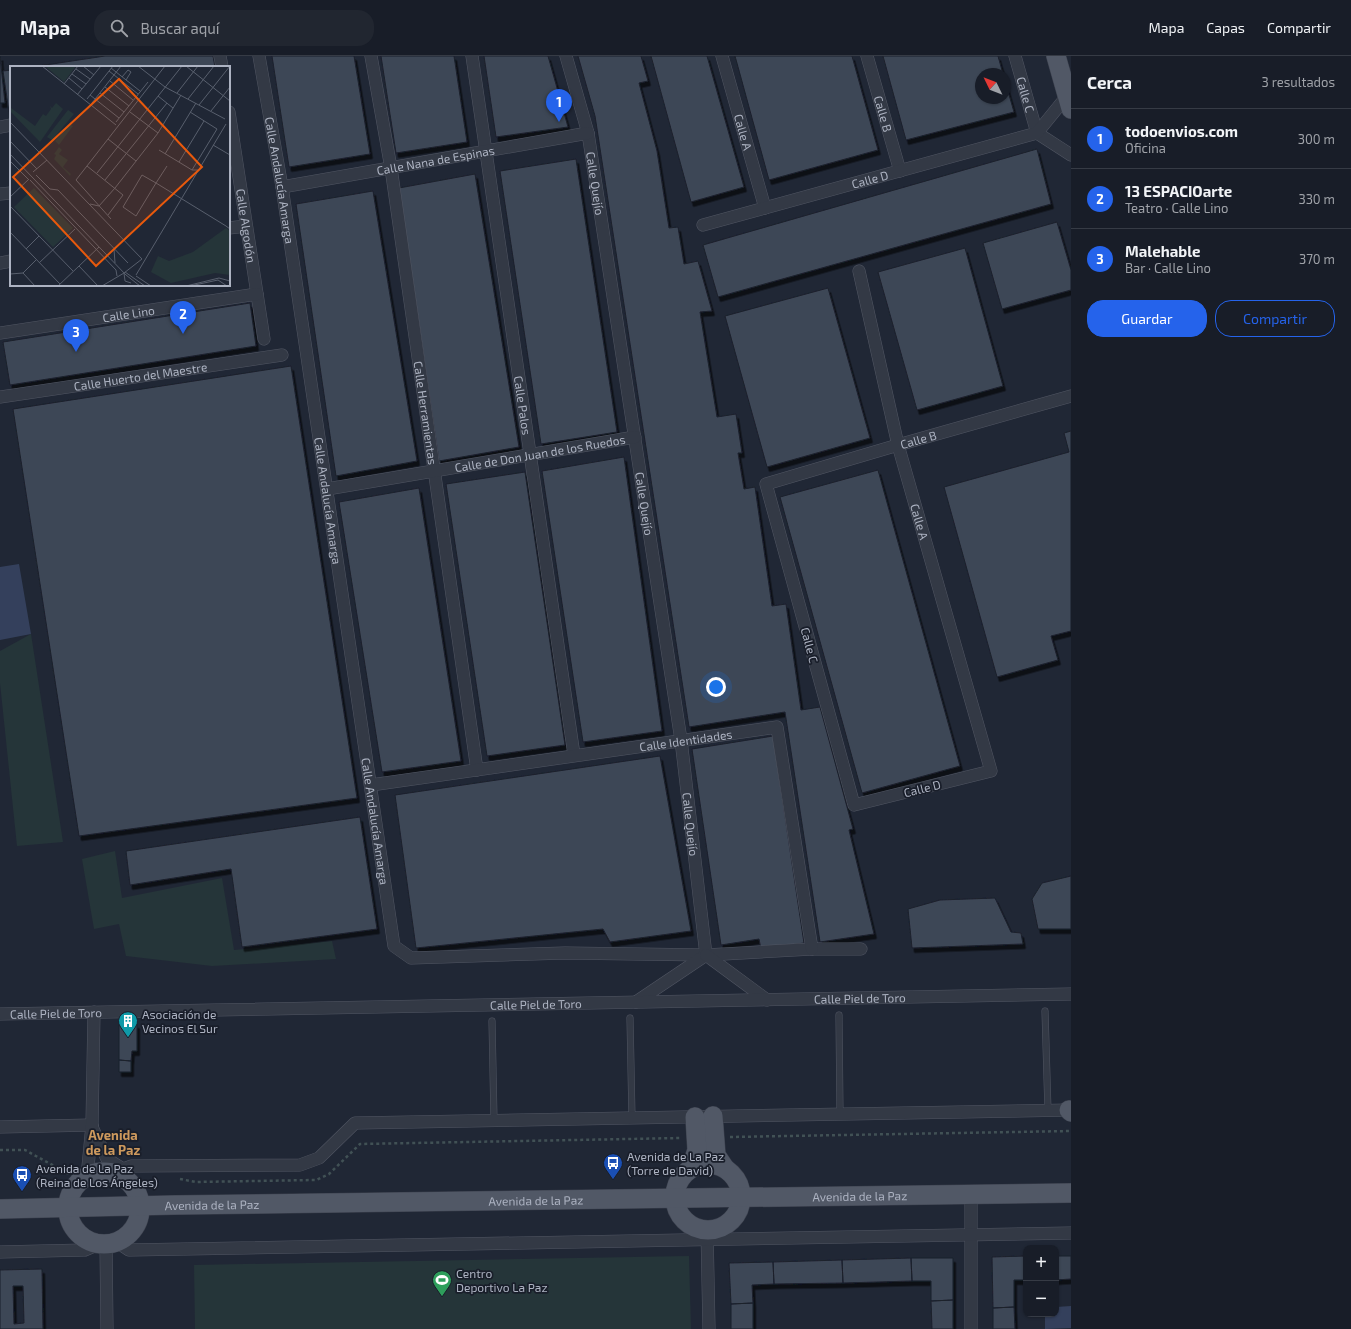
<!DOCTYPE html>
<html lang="es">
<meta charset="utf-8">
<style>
:root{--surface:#181d28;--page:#212630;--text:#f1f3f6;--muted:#9fa2a8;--line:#363b45;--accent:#2563eb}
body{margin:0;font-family:"Exo 2",sans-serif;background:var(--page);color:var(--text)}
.controls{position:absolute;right:12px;bottom:12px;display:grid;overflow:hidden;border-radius:8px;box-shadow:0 1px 3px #0004}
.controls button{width:36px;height:36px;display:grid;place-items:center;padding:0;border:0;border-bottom:1px solid var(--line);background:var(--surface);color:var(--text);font:20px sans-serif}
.compass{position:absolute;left:975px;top:12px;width:36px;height:36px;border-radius:50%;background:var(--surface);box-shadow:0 1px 3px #0004;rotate:313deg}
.you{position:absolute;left:716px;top:631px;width:14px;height:14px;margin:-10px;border:3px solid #fff;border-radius:50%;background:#1a73e8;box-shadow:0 0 0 6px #1a73e833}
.badge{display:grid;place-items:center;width:26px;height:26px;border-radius:50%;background:var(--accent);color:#fff;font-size:13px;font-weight:700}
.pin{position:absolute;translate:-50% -33px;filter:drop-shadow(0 1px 2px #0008)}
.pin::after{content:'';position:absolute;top:21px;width:14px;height:12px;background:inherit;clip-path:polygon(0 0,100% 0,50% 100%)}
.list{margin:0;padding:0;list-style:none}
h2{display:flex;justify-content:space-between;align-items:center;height:52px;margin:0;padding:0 16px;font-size:17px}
h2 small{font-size:13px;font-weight:400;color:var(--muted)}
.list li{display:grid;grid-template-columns:26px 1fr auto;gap:12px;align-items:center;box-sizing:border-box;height:60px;padding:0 16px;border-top:1px solid var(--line)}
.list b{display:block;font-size:15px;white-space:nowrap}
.list p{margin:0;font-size:13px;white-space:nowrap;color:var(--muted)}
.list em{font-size:13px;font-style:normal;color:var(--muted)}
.actions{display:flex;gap:8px;padding:12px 16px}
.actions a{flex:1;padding:9px 0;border:1px solid var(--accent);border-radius:16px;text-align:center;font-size:14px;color:var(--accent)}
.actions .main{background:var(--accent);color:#fff}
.icon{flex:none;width:22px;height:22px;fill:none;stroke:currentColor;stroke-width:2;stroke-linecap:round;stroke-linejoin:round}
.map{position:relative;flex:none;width:1071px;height:1273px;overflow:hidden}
header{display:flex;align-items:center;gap:24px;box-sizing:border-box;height:56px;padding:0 20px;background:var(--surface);border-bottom:1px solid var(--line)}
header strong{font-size:19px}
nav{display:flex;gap:22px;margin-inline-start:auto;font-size:14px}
.search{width:280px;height:36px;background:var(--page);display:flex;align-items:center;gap:10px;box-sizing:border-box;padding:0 14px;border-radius:16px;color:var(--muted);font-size:15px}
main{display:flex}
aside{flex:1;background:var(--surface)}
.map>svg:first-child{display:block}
.green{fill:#253539}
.water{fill:#34405c}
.building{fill:#3e4656;stroke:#1b202c;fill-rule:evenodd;filter:url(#shadow)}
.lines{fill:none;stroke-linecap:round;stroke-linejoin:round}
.lane-casing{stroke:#515663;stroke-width:7}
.street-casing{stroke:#515663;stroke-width:13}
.primary-casing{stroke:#3d424f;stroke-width:20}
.path{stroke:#415155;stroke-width:2.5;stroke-dasharray:3 3;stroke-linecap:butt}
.lane{stroke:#333945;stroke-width:6}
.street{stroke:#333945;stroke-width:12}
.primary{stroke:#515866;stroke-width:19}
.labels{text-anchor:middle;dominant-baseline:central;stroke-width:3.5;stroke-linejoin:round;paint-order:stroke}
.street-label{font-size:12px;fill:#adb3c2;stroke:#191e2a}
.poi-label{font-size:12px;fill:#adb3c2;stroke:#191e2a;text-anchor:start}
.neighbourhood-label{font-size:13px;font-weight:bold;fill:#cd995d;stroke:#191e2a}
.inset-road{fill:none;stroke:#585f6d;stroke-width:1}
.view{fill:#e8590c;fill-opacity:0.15;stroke:#e8590c;stroke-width:2}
.inset-edge{fill:none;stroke:#adb3c2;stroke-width:2}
</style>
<header>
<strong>Mapa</strong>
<div class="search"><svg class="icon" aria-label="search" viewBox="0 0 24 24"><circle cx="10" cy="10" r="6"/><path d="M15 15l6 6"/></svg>Buscar aquí</div>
<nav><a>Mapa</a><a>Capas</a><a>Compartir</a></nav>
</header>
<main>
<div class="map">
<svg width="1071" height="1273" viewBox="0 0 1071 1273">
<defs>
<filter id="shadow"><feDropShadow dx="2.5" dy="4.5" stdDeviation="0" flood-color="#0009"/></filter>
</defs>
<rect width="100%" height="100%" fill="#202735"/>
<!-- green -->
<path class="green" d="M31,578L63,786L17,790L0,627V595Z
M115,795L122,842L222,822L234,894L332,885L336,903L212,910L126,900L119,868L94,873L82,803Z
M689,1200L691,1273H195L194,1209Z"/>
<!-- water -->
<path class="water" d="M19,508L31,578L0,584V511Z
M1071,1250V1272L1045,1273V1258H1056V1251Z"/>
<!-- building -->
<path class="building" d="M0,0L5,47H0Z
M105,0H213L215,11H32Z
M272,0H354L370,98L289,111Z
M381,0H454L467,86L396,97Z
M484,0H548L568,71L496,81Z
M578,0H641L648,25L639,27L657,95L669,172L678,171L684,208L698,205L712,255L700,256L717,361L736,358L742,397H738L744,433L755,431L772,550L786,548L801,654L820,651L853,773L849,774L874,878L820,886L785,656L689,671L595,60Z
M651,0H707L744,131L691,146Z
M735,0H852L878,94L769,124Z
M883,0H998L1003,18H981V42H1005V25L1014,56L906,84Z
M11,14V63H10L3,15Z
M1037,93L1051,148L718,241L703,189Z
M576,103L617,376L541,388L500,115Z
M475,118L519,391L439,405L399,132Z
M373,135L417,405L336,420L296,148Z
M1057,166L1071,214V234L1002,253L983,187Z
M965,192L1003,330L917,354L878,216Z
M828,232L870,382L767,411L725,260Z
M250,247L256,290L10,329L3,286Z
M291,310L357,742L79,780L13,353Z
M1071,375V575L1051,580L1058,604L997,621L944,431L1069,396L1064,377Z
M624,401L662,675L583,686L542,415Z
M878,414L960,710L862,737L780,441Z
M525,416L565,689L487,700L446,428Z
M419,432L461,705L382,716L339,446Z
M773,680L804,887L761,893L759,883L721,889L692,693Z
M660,700L691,875L610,886L603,873L416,892L395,739Z
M360,761L377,873L242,891L231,813L130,829L126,795Z
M1071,820V873H1038L1032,843L1042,827Z
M995,842L1011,876L1021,877L1023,888L912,892L908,853L940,844Z
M137,968V995H132L131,1005L119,1004V969Z
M119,1004L131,1005V1016H119Z
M1026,1200V1224H1014V1251L993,1252L992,1201Z
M1056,1200H1071V1223L1056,1224Z
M911,1202L912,1225L843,1227L842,1204Z
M911,1202H953V1244L931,1245V1225H912Z
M842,1204L843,1227L774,1228L773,1206Z
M773,1206L774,1228L752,1229L753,1247L731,1248L729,1207Z
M42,1213L43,1273H0V1214ZM13,1230H23L24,1267L14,1268Z
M953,1244V1273H932L931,1245Z
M753,1247V1273H731V1248Z
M1014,1251L1015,1273H993V1252Z"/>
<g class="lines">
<defs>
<path id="lane" d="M1045,955L1048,1055
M839,959L840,1058
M630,962L632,1062
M492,965L494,1064"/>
<g id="street">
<path d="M220,0L222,11"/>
<path id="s1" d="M259,0L282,131L394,890L411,902L565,897L706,899L812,893H861"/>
<path id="s2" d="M371,0L391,112L477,714"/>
<path id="s3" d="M472,0L574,699"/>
<path id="s4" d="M566,0L588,77L681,684L706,899L636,946"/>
<path id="s5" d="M722,0L765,152"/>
<path id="s6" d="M867,0L900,115"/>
<path id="s7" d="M1015,0L1037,77"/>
<path id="s8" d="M229,56L264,283"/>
<path d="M0,71L11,69"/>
<path d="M1037,77L1071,99"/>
<path id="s9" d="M282,131L588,77"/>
<path d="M0,138L11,137"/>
<path id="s10" d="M703,169L1037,77L1067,40"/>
<path d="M229,172L246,170"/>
<path d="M0,207L11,205"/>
<path id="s11" d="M859,215L898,389L991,715L854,749L766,428L898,389L1071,340"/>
<path id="s12" d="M0,277L257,238"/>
<path id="s13" d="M0,341L282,299"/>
<path id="s14" d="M327,433L635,381"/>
<path id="s15" d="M371,729L777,671L812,893"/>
<path d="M706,899L767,944"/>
<path id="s16" d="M0,958L1071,938"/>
<path d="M0,1071L92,1069"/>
<path d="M92,1071L107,1103L123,1113"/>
<path d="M119,1120L123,1113L131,1110L300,1109L319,1102L355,1067L1071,1054"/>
<path d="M87,1121L92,1069L94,956"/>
<path d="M971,1138V1273"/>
<path d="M707,1174L709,1273"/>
<path d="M117,1186L129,1194L1071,1177"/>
<path d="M106,1188L107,1273"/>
<path d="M0,1196L85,1194L99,1188"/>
</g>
<g id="primary">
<path d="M1056,0L1071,53"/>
<path d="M1069,1054L1071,1056"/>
<path d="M713,1060L716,1099L724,1111"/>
<circle cx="708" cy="1141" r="33"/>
<path d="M691,1112L697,1094L695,1061"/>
<circle cx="104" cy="1152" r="36"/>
<path id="s17" d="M0,1153L175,1149L1071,1137"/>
</g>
</defs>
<!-- lane casing -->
<use href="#lane" class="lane-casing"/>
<!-- street casing -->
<use href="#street" class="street-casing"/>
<!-- primary casing -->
<use href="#primary" class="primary-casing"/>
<!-- path -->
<path class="path" d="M730,1081L1071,1075
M0,1094H25L76,1122
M180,1123L196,1126L316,1124L329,1118L360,1088L681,1082
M96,1129L113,1130"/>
<!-- lane -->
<use href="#lane" class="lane"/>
<!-- street -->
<use href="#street" class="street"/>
<!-- primary -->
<use href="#primary" class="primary"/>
</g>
<!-- icons -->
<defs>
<symbol id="building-pin" viewBox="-11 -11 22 30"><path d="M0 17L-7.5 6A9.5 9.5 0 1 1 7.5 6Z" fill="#0f9aa8" stroke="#191e2a"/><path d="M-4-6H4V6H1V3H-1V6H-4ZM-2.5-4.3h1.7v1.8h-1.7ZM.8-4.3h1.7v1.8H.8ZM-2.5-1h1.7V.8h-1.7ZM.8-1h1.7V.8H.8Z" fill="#fff"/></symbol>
<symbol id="bus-pin" viewBox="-11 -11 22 30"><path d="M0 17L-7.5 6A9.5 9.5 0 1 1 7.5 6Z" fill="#1a4fb4" stroke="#191e2a"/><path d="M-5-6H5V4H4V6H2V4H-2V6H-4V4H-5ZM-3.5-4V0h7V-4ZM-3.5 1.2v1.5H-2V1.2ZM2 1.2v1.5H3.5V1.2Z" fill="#fff"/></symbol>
<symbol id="stadium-pin" viewBox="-11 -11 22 30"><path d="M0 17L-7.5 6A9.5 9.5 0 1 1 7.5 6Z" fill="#2e9e5b" stroke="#191e2a"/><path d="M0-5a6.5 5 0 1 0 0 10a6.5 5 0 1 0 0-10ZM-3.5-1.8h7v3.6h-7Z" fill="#fff"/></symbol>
</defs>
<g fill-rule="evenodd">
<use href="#building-pin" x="117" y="954" width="22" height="30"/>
<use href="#bus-pin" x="602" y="1096" width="22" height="30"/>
<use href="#bus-pin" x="11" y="1108" width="22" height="30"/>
<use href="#stadium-pin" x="431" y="1213" width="22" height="30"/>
</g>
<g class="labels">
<!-- street labels -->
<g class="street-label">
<text stroke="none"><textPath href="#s7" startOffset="40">Calle C</textPath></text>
<text stroke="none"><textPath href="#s6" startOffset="60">Calle B</textPath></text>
<text stroke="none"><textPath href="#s5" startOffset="79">Calle A</textPath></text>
<text stroke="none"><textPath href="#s9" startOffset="156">Calle Nana de Espinas</textPath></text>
<text stroke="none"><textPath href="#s10" startOffset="173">Calle D</textPath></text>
<text stroke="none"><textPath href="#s1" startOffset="126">Calle Andalucía Amarga</textPath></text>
<text stroke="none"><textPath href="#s4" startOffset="131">Calle Quejío</textPath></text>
<text stroke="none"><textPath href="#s8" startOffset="115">Calle Algodón</textPath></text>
<text stroke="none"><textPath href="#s12" startOffset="130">Calle Lino</textPath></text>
<text stroke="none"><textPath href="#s13" startOffset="142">Calle Huerto del Maestre</textPath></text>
<text stroke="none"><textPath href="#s3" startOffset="353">Calle Palos</textPath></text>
<text stroke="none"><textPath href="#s2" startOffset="361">Calle Herramientas</textPath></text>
<text stroke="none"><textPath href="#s11" startOffset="1150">Calle B</textPath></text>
<text stroke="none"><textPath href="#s14" startOffset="216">Calle de Don Juan de los Ruedos</textPath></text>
<text stroke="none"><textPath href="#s1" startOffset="450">Calle Andalucía Amarga</textPath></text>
<text stroke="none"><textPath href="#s4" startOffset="455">Calle Quejío</textPath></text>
<text stroke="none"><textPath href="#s11" startOffset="258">Calle A</textPath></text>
<text transform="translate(810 589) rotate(75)">Calle C</text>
<text stroke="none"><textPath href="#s15" startOffset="318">Calle Identidades</textPath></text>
<text transform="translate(922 732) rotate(-14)">Calle D</text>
<text stroke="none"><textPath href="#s1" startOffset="774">Calle Andalucía Amarga</textPath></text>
<text stroke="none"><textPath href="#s4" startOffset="779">Calle Quejío</textPath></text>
<text stroke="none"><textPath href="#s16" startOffset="860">Calle Piel de Toro</textPath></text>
<text stroke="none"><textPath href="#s16" startOffset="536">Calle Piel de Toro</textPath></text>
<text stroke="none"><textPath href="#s16" startOffset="56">Calle Piel de Toro</textPath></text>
<text stroke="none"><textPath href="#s17" startOffset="860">Avenida de la Paz</textPath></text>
<text stroke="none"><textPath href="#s17" startOffset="536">Avenida de la Paz</textPath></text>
<text stroke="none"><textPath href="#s17" startOffset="212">Avenida de la Paz</textPath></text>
</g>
<!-- poi labels -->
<g class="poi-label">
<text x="142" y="958">Asociación de<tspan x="142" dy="14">Vecinos El Sur</tspan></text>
<text x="627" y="1100">Avenida de La Paz<tspan x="627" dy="14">(Torre de David)</tspan></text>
<text x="36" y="1112">Avenida de La Paz<tspan x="36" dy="14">(Reina de Los Ángeles)</tspan></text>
<text x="456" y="1217">Centro<tspan x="456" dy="14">Deportivo La Paz</tspan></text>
</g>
<!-- neighbourhood labels -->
<g class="neighbourhood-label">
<text x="113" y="1079">Avenida<tspan x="113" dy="15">de la Paz</tspan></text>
</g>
</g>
<!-- overview -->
<g transform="translate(10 10)">
<rect width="220" height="220" fill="#202735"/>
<path d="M35,0H66L54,16ZM46,37L53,43L30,76L0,45L1,42L25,60L33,48L36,50L41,43L40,40L42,42ZM58,44L64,48L42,74L37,71ZM59,58L63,60L49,79L45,75ZM49,81L52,84L49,88L58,94L53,101L61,108L60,110L44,93L46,89L44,88ZM24,122L63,162L43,181L4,141ZM216,162L220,165V209L205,207L161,217L141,206L148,190L159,195L183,186Z" fill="#253539"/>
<path class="inset-road" d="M32,0L106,59M73,0L84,9M128,0L155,21L215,53M176,0L220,35M101,2L130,25M66,3L80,13M99,5L128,28M62,8L76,18M112,11L118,4L121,6L116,14M59,12L72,23M100,15L123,34M54,18L68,0M95,21L119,40M90,27L114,46M167,27L188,0M67,29L91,0M80,29L109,52M148,30L163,42M77,33L103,0M178,33L204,0M82,37L111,0M189,39L220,0M201,45L220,21M120,46L148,67M180,46L207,63L182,104M0,56L132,193M106,56L138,16M98,73L126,95M0,75L27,103M203,79L220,89M149,84L182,104H188M0,88L116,209L130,220M155,88L186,37M0,95L18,113M169,96L194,55M77,100L113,129L98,149M157,100L146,117L126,150L113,141L132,109L146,117L216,160L220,163M23,106L37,94M87,107L172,0M26,109L40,123L48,124L118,197M20,114L106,204L107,210M95,114L157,37M0,131L19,113M80,138L89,140L105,122L148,67L171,29M0,140L63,205M101,153L66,114L155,0M0,166L50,218M16,183L29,170M104,183L105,197M29,197L65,163M69,200L88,220M115,206L135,220M13,207L26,194M13,207L25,220M0,208L13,207M126,209L216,58M126,210L141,220M121,217L115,215L114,207L132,193M48,220L89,181M92,220L114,207M176,220L209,212L220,215M180,220L208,214L217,220"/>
<path class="view" d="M109,13L192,101L86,200L3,111Z"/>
<rect width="220" height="220" class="inset-edge"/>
</g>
</svg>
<div class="controls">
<button>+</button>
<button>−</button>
</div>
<svg class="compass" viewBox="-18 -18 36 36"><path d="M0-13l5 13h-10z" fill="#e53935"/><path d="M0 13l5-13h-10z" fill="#9fa2a8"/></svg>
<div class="you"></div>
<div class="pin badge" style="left:559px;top:66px">1</div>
<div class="pin badge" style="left:183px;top:278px">2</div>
<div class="pin badge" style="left:76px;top:296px">3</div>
</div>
<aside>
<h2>Cerca<small>3 resultados</small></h2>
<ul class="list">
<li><span class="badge">1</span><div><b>todoenvios.com</b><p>Oficina</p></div><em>300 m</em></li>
<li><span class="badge">2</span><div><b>13 ESPACIOarte</b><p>Teatro · Calle Lino</p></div><em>330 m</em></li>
<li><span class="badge">3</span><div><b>Malehable</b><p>Bar · Calle Lino</p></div><em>370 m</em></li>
</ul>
<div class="actions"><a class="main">Guardar</a><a>Compartir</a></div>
</aside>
</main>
